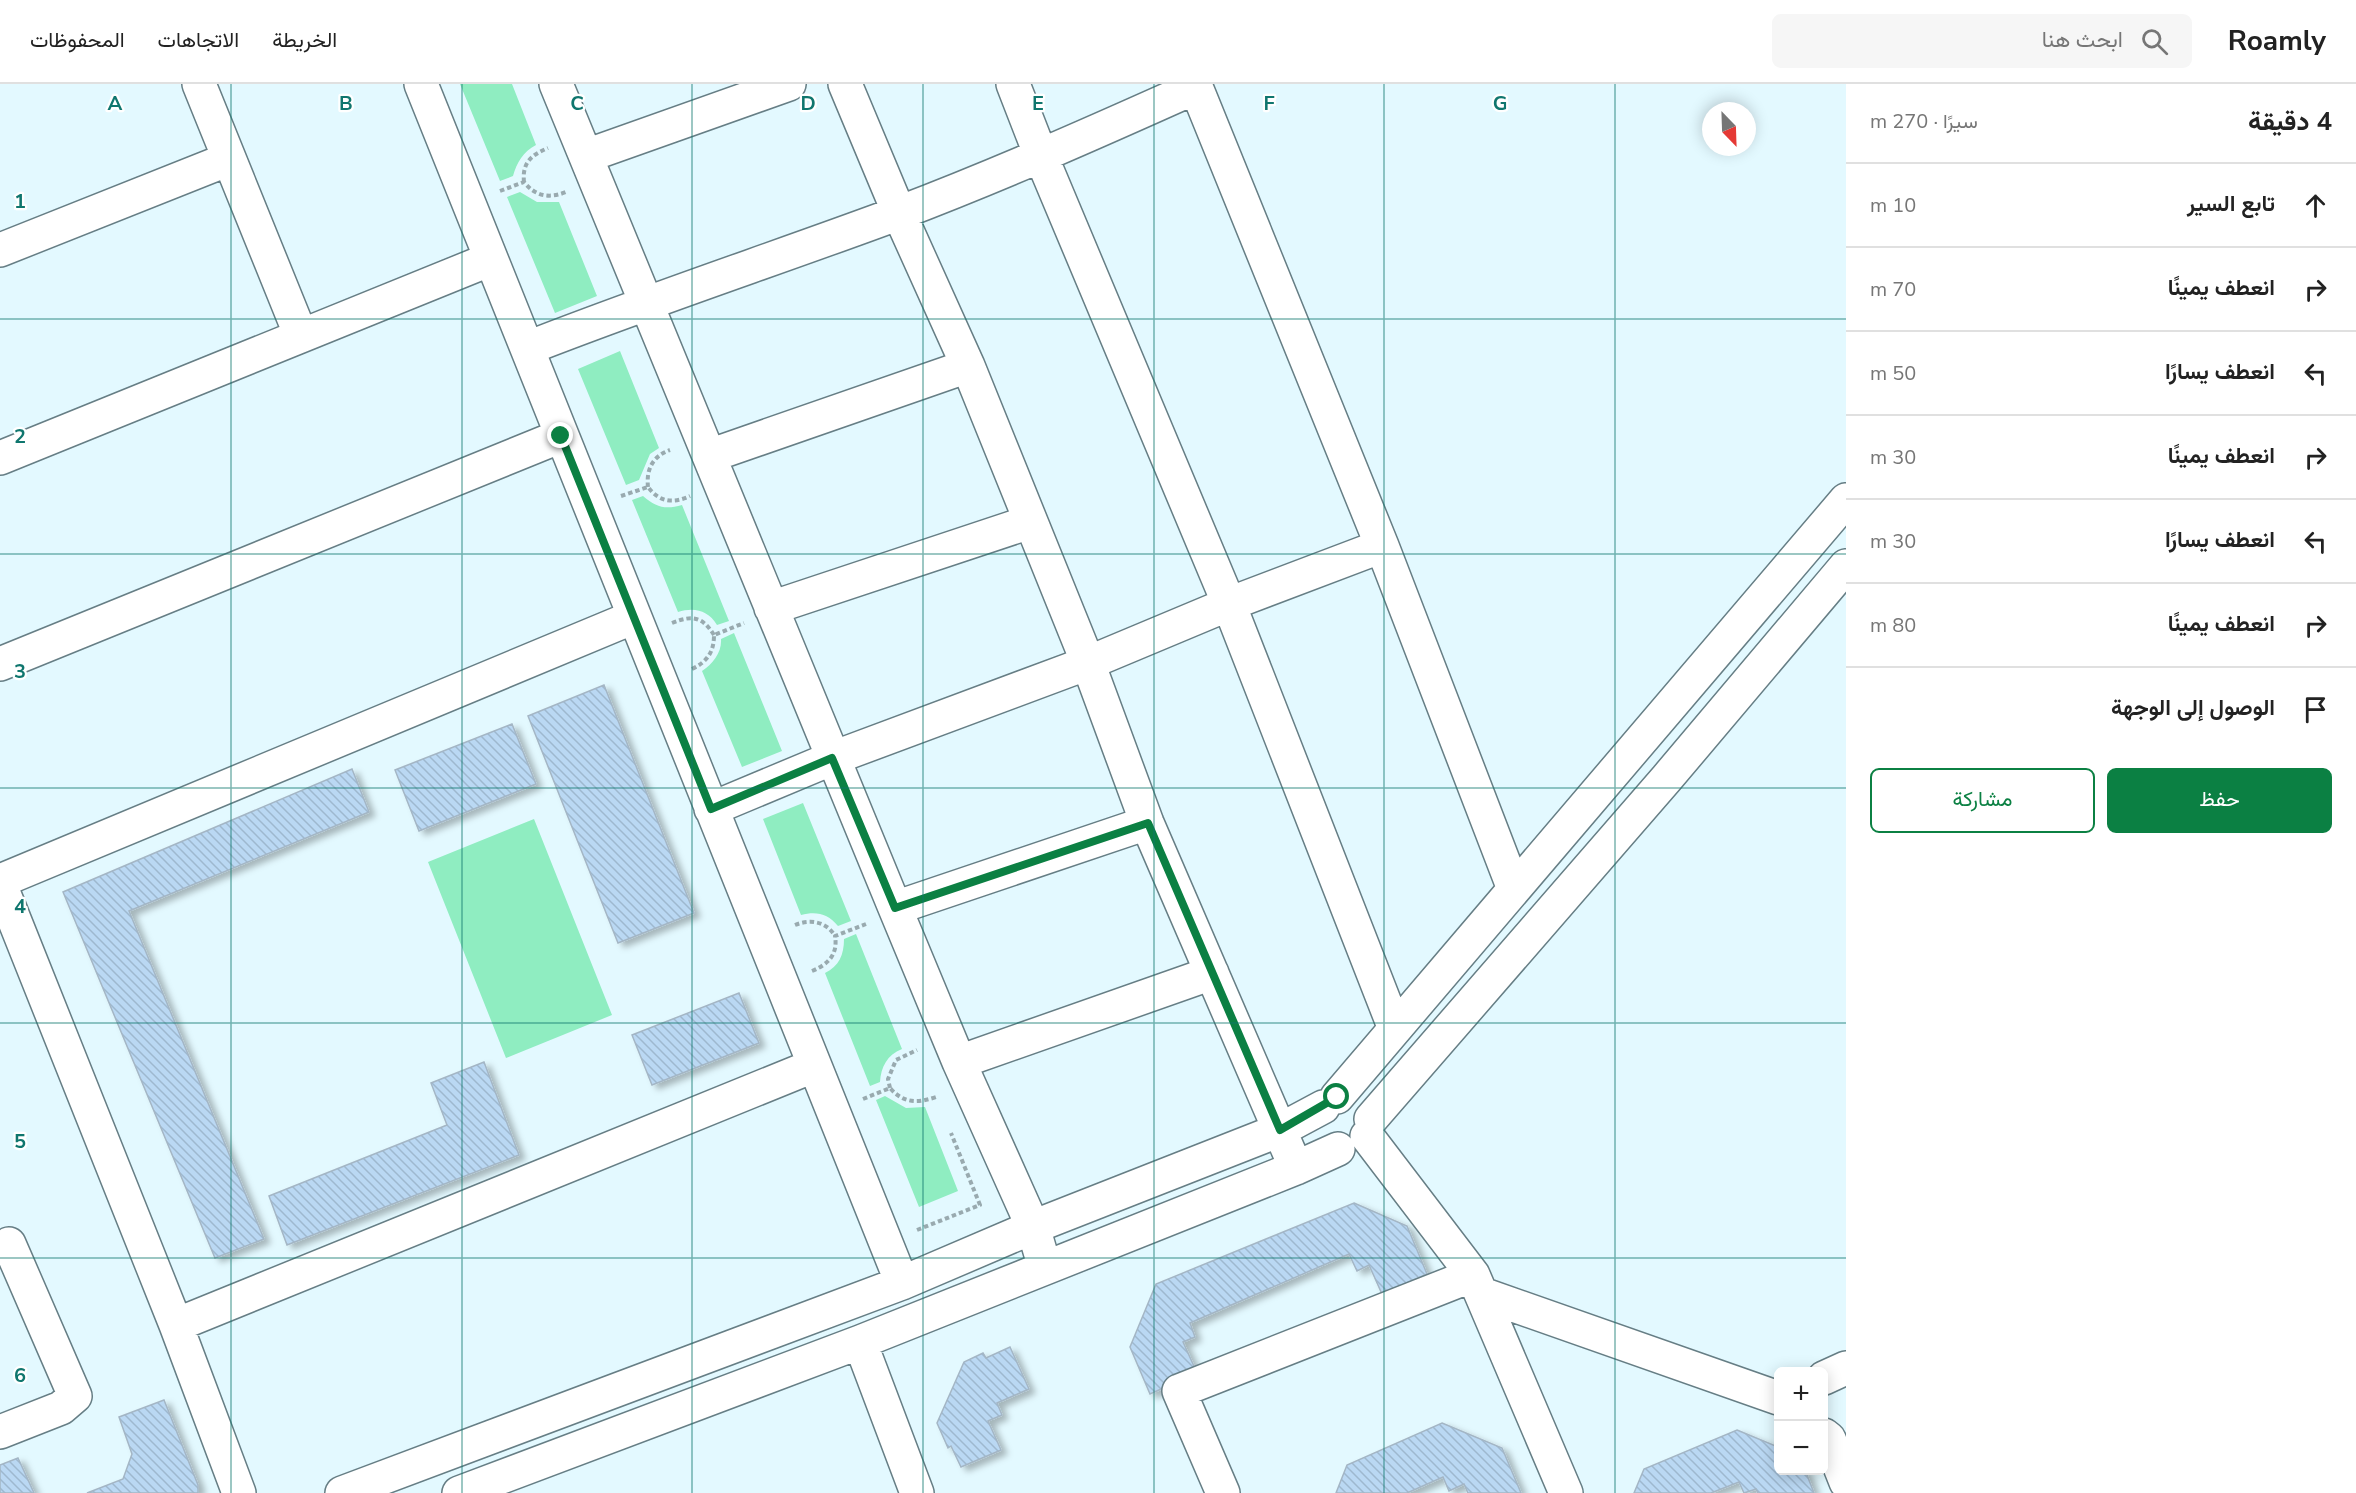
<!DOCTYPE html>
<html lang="ar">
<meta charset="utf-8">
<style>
:root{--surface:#fff;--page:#f6f6f6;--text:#222;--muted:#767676;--line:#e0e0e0;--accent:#0b8043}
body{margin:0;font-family:"Nunito Sans",Vazirmatn,sans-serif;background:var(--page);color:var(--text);direction:rtl}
.controls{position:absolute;right:18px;bottom:18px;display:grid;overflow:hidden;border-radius:9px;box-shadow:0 3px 15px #0003}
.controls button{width:54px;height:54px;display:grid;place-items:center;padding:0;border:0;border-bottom:2px solid var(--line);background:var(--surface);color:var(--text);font:30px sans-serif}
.compass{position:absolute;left:1702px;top:18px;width:54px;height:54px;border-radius:50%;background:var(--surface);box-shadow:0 3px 15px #0003;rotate:157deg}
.stop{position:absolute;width:18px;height:18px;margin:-14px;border:4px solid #0b8043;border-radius:50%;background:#fff}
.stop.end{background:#0b8043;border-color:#fff;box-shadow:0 2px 6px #0008}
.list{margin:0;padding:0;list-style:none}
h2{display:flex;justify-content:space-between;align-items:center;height:78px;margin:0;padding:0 24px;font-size:26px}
h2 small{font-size:20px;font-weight:400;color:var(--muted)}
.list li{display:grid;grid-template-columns:39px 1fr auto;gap:18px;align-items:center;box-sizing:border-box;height:84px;padding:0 24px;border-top:2px solid var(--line)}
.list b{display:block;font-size:22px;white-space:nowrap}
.list em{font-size:20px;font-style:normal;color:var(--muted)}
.actions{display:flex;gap:12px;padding:18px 24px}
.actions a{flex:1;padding:14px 0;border:2px solid var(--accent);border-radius:9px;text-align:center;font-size:21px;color:var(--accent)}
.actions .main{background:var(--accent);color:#fff}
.icon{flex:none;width:33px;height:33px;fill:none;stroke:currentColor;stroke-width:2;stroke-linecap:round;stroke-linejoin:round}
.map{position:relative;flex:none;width:1846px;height:1409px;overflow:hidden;direction:ltr}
header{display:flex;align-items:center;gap:36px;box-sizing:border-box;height:84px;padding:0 30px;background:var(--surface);border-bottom:2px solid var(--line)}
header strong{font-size:28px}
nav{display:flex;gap:33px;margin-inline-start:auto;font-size:21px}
.search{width:420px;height:54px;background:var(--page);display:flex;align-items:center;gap:15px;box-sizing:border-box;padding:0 21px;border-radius:9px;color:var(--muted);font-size:22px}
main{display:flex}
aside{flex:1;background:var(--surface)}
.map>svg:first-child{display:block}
.green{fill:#8fedc1}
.building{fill:url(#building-back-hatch);stroke:#a4b6c5;stroke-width:1.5;filter:url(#shadow)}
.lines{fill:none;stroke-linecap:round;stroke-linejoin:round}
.minor-casing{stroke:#667e85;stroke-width:36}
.path{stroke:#99aaaf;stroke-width:4;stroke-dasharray:4.5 3;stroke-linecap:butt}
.minor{stroke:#fff;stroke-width:33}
.route{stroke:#0b8043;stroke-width:8}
.grid{fill:none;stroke:#0f766e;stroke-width:1.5;stroke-opacity:0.55}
.grid-label{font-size:20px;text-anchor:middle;font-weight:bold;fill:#0f766e;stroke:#fff;stroke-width:4.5;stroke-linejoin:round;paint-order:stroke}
</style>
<header>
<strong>Roamly</strong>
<div class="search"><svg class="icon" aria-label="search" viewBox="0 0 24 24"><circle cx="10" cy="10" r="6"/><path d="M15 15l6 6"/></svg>ابحث هنا</div>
<nav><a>الخريطة</a><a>الاتجاهات</a><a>المحفوظات</a></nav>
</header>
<main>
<aside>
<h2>4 دقيقة<small>سيرًا · 270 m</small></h2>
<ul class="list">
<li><svg class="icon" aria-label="ahead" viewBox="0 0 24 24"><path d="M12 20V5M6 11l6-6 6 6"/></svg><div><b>تابع السير</b></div><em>10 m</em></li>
<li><svg class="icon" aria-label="right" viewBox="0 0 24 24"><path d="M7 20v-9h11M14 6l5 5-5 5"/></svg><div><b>انعطف يمينًا</b></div><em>70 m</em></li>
<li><svg class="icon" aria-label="left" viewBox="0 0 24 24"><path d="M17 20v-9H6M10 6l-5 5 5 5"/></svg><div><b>انعطف يسارًا</b></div><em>50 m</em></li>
<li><svg class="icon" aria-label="right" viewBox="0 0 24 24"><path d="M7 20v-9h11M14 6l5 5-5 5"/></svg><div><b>انعطف يمينًا</b></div><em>30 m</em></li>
<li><svg class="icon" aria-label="left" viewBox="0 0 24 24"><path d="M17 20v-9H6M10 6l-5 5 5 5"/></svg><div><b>انعطف يسارًا</b></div><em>30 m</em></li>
<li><svg class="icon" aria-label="right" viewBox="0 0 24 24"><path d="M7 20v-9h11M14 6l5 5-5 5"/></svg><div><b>انعطف يمينًا</b></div><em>80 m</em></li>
<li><svg class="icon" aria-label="arrive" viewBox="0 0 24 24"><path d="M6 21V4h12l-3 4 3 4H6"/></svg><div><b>الوصول إلى الوجهة</b></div></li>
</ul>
<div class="actions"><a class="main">حفظ</a><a>مشاركة</a></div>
</aside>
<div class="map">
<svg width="1846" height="1409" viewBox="0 0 1846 1409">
<defs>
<pattern id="building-back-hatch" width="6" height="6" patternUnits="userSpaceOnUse" patternTransform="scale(1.5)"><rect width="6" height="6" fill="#bad8f3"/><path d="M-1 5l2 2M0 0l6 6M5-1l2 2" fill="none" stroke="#9eb8cf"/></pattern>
<filter id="shadow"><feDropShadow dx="6" dy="4" stdDeviation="3" flood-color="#0004"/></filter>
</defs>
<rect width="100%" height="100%" fill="#e3f9ff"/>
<!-- green -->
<path class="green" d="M460,0H512L536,61C523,68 517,78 513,92L500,97Z
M520,108L537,118H559L597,212L555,229L507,113Z
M620,267L659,364L650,370L639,396L626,401L578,285Z
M643,412C656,423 665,426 682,421L729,537L717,541C708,526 694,523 678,528L632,416Z
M734,549L782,667L742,683L702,587C713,580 722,568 721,555Z
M803,719L851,837L838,842C828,830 817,827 801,831L763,735Z
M534,735L612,931L506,974L428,778Z
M856,850L902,965C887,971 881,983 880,998L870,1002L825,889C839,882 844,871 844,855Z
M885,1012L906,1024L925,1023L958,1107L919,1123L876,1016Z"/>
<!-- building -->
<path class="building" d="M604,601L694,829L618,859L528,632Z
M512,640L536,700L419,747L395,686Z
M352,685L369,728L129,827L264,1155L215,1174L63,808Z
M739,909L759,959L652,1001L632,951Z
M484,978L519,1071L287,1161L269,1112L447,1041L431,999Z
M1354,1119L1407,1142L1427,1190L1382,1210L1369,1181L1357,1187L1349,1170L1190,1239L1195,1253L1183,1258L1197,1289L1150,1310L1130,1263L1156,1200Z
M1010,1263L1029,1305L997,1319L1002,1331L988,1337L1001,1366L961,1383L951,1362L948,1364L937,1339L964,1278L983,1269L986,1274Z
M164,1316L198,1401V1409H87L123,1395L132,1370L119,1333Z
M1442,1339L1502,1364L1521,1409H1468L1464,1400L1449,1407L1443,1393L1407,1409H1336L1347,1381Z
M1737,1346L1778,1363V1386H1805L1814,1409H1758L1756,1405L1744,1409L1739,1398L1711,1409H1634L1644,1385Z
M18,1374L34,1409H0V1381Z"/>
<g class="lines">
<defs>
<path id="minor" d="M199,0L301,252
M421,0L902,1199
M556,0L895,824L959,978L1033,1143L1045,1184
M845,0L899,129L968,282L1088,579L1147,739L1296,1084
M1013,0L1041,72L1229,520L1395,945
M1192,0L1196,3L1382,462L1514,805
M586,72L789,0
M0,166L229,75
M528,264C650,216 775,175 899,129C999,91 1098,47 1196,3
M709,372L968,282
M0,374L491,175
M771,524L1030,438
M0,580L561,352
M711,725L833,674L1088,579L1229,520L1382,462
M0,797L634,533
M0,800L176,1241L239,1409
M895,824L1147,739
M959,978L1212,889
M1337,1013L1846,416
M1371,1035L1667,694L1846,482
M1367,1052L1473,1191L1566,1409
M1482,1210L1778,1314
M176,1241L813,982
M860,1258L917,1409
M1824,1294L1846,1284
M0,1348L61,1324L75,1312L9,1160
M1824,1351L1829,1355L1846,1398
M342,1409L902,1199L1033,1143L1280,1046L1323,1023
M459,1409L860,1258L1296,1084L1338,1065
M1223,1409L1179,1307L1473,1191"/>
</defs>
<!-- minor casing -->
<use href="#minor" class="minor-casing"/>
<!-- path -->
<path class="path" d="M524,98C522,79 531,71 548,64
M500,107L524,98C535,112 549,115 566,108
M648,403C646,385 653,372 670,366
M621,412L648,403C659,418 673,420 690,412
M672,539C692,531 702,532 714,551
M692,585C707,578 714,568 714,551L744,539
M795,841C810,835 826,837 835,852
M812,887C829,880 838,870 835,852L866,840
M890,1004L888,995L896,976L917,966
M863,1015L890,1004C904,1020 918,1019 936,1013
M917,1146L980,1121L951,1049"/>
<!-- minor -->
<use href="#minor" class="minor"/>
</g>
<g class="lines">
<!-- route -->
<path class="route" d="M561,352L711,725L832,674L895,824L1148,739L1280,1046L1337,1013"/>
</g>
<!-- grid -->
<path class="grid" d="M231,0V1409M462,0V1409M692,0V1409M923,0V1409M1154,0V1409M1384,0V1409M1615,0V1409M0,235H1846M0,470H1846M0,704H1846M0,939H1846M0,1174H1846"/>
<g class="grid-label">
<text x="115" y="26">A</text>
<text x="346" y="26">B</text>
<text x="577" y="26">C</text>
<text x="808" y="26">D</text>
<text x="1038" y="26">E</text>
<text x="1269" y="26">F</text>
<text x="1500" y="26">G</text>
<text x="20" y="124">1</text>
<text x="20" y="359">2</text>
<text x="20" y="594">3</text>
<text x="20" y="829">4</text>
<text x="20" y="1064">5</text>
<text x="20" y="1298">6</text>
</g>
</svg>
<div class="controls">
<button>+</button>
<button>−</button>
</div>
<svg class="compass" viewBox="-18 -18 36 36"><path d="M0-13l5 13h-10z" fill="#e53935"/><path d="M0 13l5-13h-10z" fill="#767676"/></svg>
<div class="stop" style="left:1337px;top:1013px"></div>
<div class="stop end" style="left:561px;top:352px"></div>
</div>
</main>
